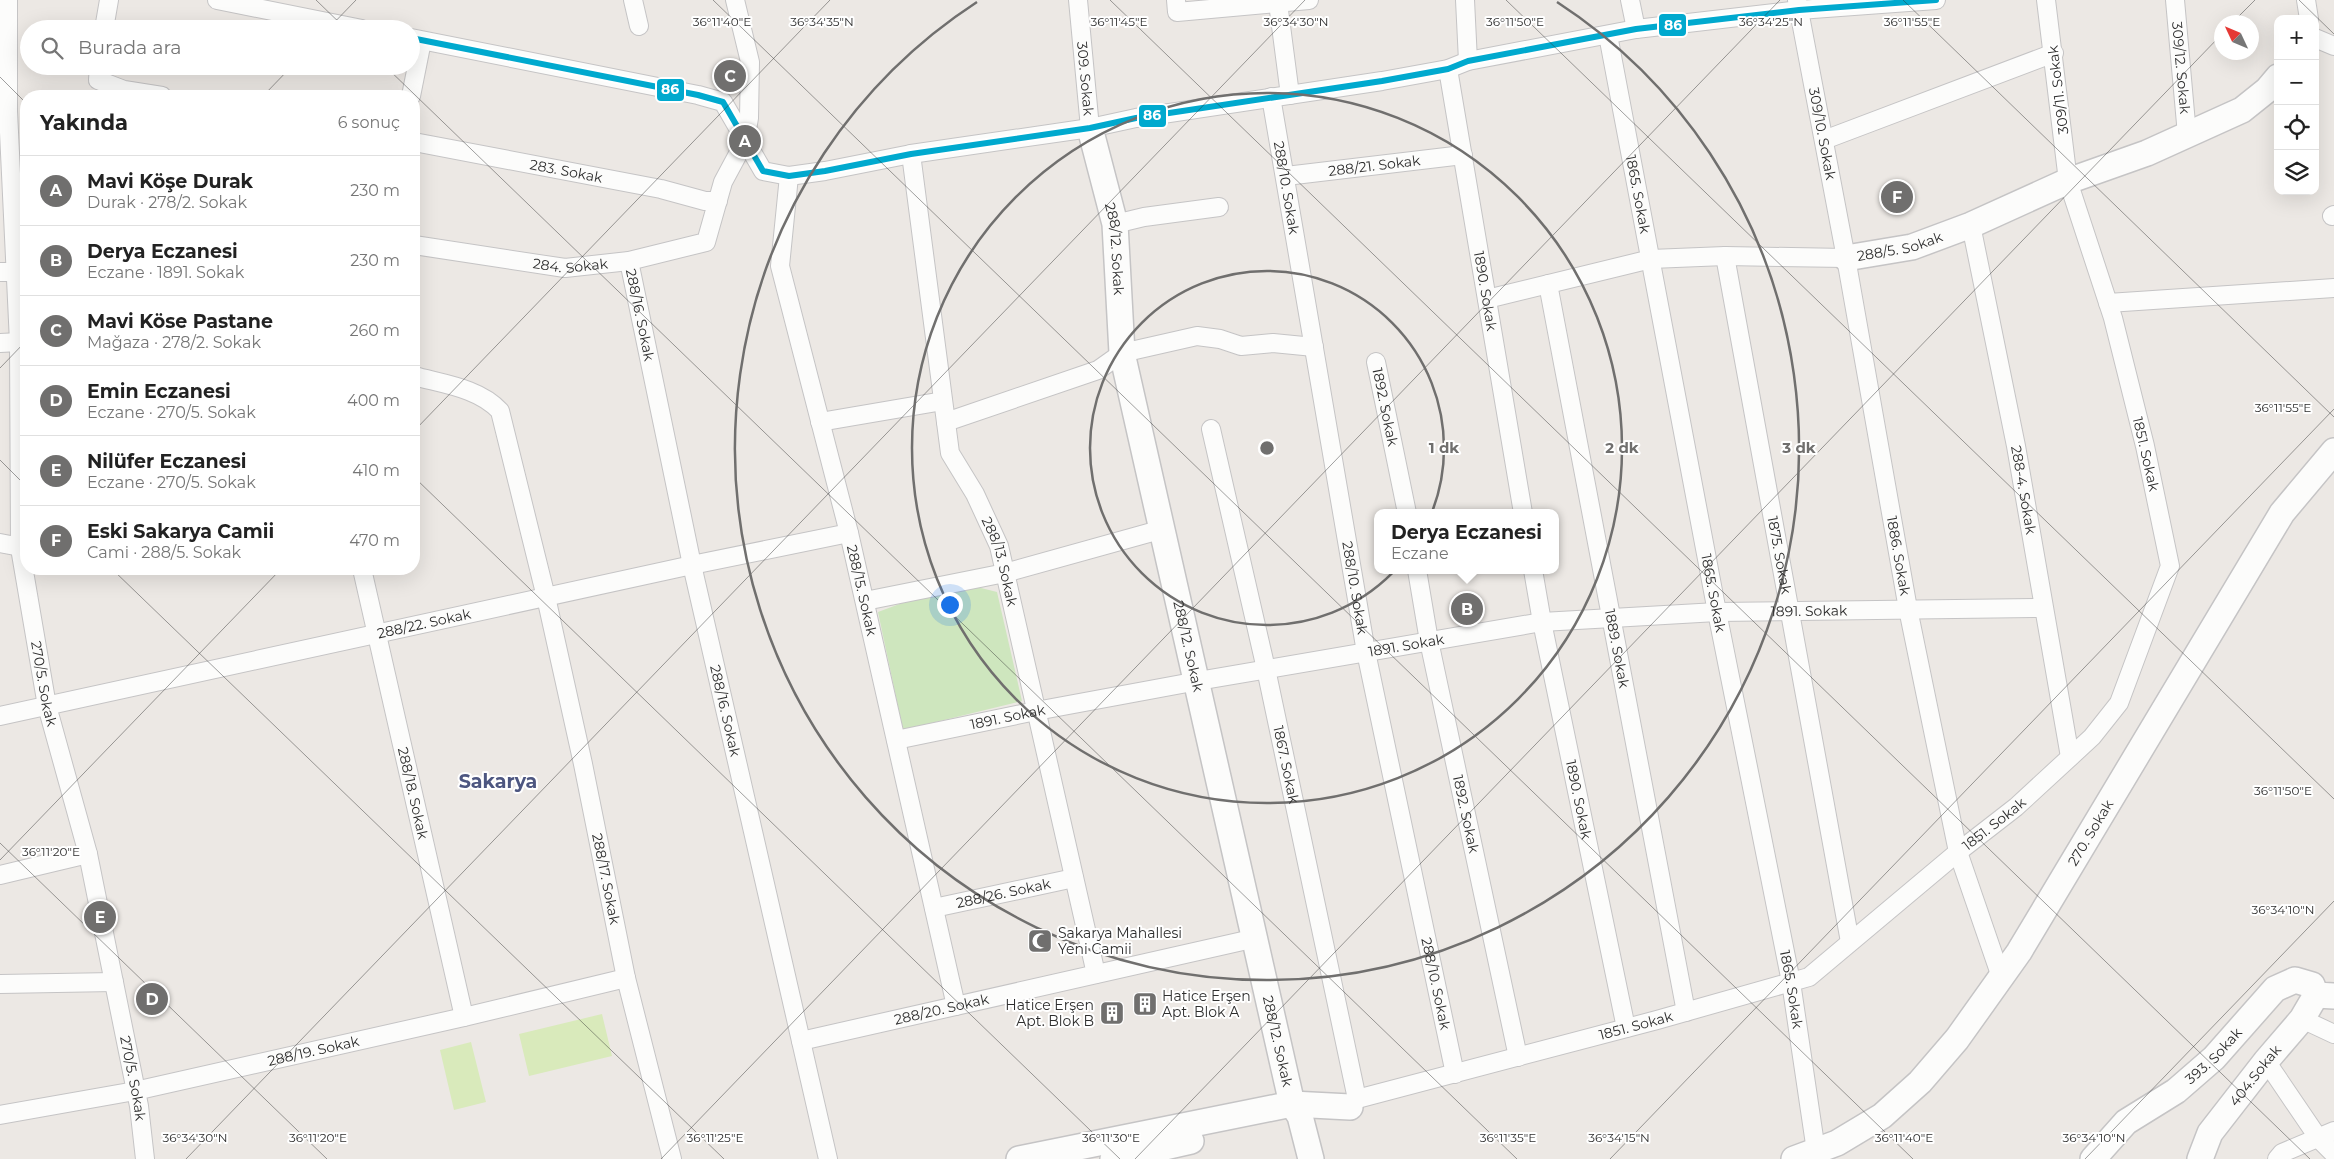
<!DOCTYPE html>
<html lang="tr">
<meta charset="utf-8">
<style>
:root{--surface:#fff;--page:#f6f6f6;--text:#222;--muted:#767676;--line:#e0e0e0;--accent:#706f6e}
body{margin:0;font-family:Montserrat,sans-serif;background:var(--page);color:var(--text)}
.controls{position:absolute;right:15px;top:15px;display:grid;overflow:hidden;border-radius:10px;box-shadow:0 5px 20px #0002}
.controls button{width:45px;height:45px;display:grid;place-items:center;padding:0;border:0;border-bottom:1px solid var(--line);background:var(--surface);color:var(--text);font:25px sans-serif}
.compass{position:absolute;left:2214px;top:15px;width:45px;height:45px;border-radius:50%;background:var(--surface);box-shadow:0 5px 20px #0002;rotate:314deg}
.you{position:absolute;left:949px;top:604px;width:18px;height:18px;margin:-12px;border:4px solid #fff;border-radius:50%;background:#1a73e8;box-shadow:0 0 0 8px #1a73e833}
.badge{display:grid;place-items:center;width:32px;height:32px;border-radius:50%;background:var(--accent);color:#fff;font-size:16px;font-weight:700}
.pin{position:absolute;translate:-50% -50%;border:2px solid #fff;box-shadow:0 1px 5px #0006}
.popup{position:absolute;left:1374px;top:509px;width:185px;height:65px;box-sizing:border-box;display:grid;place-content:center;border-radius:10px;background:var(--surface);filter:drop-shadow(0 1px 4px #0005);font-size:16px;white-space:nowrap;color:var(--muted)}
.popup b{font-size:19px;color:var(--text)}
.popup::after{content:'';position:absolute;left:50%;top:100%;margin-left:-10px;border:10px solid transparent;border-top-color:var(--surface)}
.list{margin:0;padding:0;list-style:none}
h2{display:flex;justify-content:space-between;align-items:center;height:65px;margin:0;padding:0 20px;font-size:21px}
h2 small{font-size:16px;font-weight:400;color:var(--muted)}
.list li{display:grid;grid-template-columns:32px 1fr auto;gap:15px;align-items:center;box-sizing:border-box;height:70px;padding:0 20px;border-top:1px solid var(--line)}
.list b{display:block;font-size:19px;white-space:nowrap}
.list p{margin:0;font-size:16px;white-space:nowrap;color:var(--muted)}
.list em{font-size:16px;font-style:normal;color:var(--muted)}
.icon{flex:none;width:28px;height:28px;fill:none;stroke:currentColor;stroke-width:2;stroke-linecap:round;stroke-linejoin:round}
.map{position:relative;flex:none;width:2334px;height:1159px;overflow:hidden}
.search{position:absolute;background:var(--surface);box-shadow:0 5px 20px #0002;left:20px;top:20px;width:400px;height:55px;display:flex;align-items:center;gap:12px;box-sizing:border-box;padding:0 18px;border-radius:28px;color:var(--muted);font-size:19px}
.panel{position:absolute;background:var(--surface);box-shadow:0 5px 20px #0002;left:20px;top:90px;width:400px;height:485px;border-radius:20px}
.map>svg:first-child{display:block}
.green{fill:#cee6be}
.pitch{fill:#d9eabb}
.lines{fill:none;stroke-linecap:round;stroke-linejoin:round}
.street-casing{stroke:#c5c4c5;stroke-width:20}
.secondary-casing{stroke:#c5c4c5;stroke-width:28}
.street{stroke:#fcfcfb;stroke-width:18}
.secondary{stroke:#fcfcfb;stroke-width:25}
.bus-1-casing{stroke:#fff;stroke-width:10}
.bus-1{stroke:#00a9ce;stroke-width:6}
.ticks{fill:none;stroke:#2e2e2e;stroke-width:1;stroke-opacity:0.45}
.ring{fill:none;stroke:#706f6e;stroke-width:2.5}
.labels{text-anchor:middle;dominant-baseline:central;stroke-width:4;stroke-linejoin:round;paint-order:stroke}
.street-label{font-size:14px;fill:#2e2e2e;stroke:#fff}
.poi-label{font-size:14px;fill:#2e2e2e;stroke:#fff;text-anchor:start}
.district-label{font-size:19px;font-weight:bold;fill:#4d5680;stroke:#fff}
.ticks-label{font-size:12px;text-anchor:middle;fill:#2e2e2e;stroke:#fff;stroke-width:4;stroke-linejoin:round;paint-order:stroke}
.centre{fill:#706f6e;stroke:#fff;stroke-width:2.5}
.ring-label{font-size:15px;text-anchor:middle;font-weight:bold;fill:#706f6e;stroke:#fff;stroke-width:4;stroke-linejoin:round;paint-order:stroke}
.line-badge{stroke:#fff;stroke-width:2}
.badge-label{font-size:14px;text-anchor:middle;font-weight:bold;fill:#fff}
</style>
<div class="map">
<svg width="2334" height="1159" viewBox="0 0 2334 1159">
<rect width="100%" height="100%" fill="#ece8e4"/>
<!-- green -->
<path class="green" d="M969,585L997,592L1022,701L903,730L878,612L929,593Z"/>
<!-- pitch -->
<path class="pitch" d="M602,1014L612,1056L529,1076L519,1034Z
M471,1042L486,1102L454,1110L440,1050Z"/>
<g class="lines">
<defs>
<g id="street">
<path id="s1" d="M8,0V111L19,342L20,548L47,706L88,854L139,1106L145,1159"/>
<path d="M217,0L362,29"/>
<path d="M633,0L639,26"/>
<path id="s2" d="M1078,0L1090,128"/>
<path d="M1176,0L1177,12L1309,0"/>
<path d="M1465,0L1468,61"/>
<path d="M1630,0L1636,29"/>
<path id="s3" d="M1797,0L1846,258L1908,609L1958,852L2001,977"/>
<path id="s4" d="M2175,0L2187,135"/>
<path d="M2306,0L2309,19"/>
<path d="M1278,3L1290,95"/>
<path d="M104,29L109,0"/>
<path id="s5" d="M1608,35L1717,612L1791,982L1816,1151"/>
<path d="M411,38L698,95L723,102L763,171L789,176L825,171L911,154L1090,128L1136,118L1382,81L1448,69L1468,61L1636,29L1799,10L1936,0"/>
<path d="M2315,38L2334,46"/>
<path d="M99,66L98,80L124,90L162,96"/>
<path id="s6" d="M1448,69L1523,513"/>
<path d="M411,96L422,41"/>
<path id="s7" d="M1271,97L1366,652L1455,1074"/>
<path d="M1824,140L2054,53"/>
<path id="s8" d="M414,142L661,189L705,201H718"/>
<path id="s9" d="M911,154L950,453L975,494L999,546L1096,974"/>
<path id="s10" d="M789,176L780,266L849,533L956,1006"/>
<path id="s11" d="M1286,176L1463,155"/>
<path d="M2332,216L2334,215"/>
<path d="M1115,224L1144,217L1219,207"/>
<path id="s12" d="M1971,225L2016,446L2070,757"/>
<path id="s13" d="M414,245L565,268L629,261L706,242L723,182L745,141L749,118L750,62L735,0"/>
<path id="s14" d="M1725,256L1850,942"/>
<path id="s15" d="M629,261L692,565L828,1159"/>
<path d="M0,272H15"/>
<path id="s16" d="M1548,284L1686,1012"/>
<path d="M1487,299L1651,259L1725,256L1846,258"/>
<path d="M2108,303L2334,288"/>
<path d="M0,343L19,342"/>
<path id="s17" d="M1376,362L1407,513"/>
<path id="s18" d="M414,376C443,384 479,388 500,411L546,597L583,764L626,978L672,1159"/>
<path d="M820,422L943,401"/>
<path d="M946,422L1098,370L1122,353L1197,336L1220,339L1241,346L1273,343L1314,347"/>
<path id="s19" d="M1211,429L1266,669L1357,1099"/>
<path d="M0,543L26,548"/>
<path id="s20" d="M362,569L464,1017"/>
<path id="s21" d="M1417,570L1429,641L1518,1057"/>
<path id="s22" d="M1533,570L1542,622L1626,1028"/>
<path d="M865,601L1005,573L1163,529"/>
<path id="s23" d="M0,716L692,565L849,533"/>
<path id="s24" d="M896,740L1036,711L1198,681L1542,622L1717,612L2042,608"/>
<path d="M0,875L88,854"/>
<path id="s25" d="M934,908L1074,878"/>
<path d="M0,984L114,982"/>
<path d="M2302,1019L2334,1034"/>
<path id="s26" d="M801,1041L1256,938"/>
<path d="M2266,1061L2319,1139L2334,1154"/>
<path id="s27" d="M1350,1107L1357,1099L1657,1020L1809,977L1958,852L2016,807L2092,737L2119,703L2170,566L2145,446L2113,318L2068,181L2046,0"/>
<path id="s28" d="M0,1115L135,1091L464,1017L626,978"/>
<path d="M2277,1159L2282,1153L2334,1131"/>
</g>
<g id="secondary">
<path id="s29" d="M1090,128L1115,224L1122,353L1292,1104L1300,1116L1311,1159"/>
<path id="s30" d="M1846,258L1912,247L1971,225L2068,181L2147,153L2242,110L2267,90L2278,77"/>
<path d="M1019,1159L1292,1104L1350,1107"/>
<path d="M1113,1159L1191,1141"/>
<path id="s31" d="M1794,1159L1837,1143L1882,1116L1920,1082L1957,1039L2019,952L2282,513L2334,451"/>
<path id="s32" d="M2093,1159L2126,1122L2176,1091L2214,1058L2275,989L2295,980L2312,985L2316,995L2334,996"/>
<path id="s33" d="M2200,1159L2210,1133L2266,1061L2302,1019L2316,995"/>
</g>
</defs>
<!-- street casing -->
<use href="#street" class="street-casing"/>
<!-- secondary casing -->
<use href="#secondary" class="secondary-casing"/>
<!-- street -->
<use href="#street" class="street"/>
<!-- secondary -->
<use href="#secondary" class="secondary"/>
<defs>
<path id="bus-1" d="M411,38L698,95L723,102L763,171L789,176L825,171L911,154L1090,128L1136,118L1382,81L1448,69L1468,61L1636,29L1799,10L1936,0"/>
</defs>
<!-- bus-1 casing -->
<use href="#bus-1" class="bus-1-casing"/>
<!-- bus-1 -->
<use href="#bus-1" class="bus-1"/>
</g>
<!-- ticks -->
<path class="ticks" d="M316,0L346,29M713,0L1913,1159M1110,0L2310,1159M1506,0L2334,799M1903,0L2334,417M2299,0L2334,34M2233,22L2255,0M328,29L356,0M385,66L1517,1159M0,77L26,103M263,96L292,66M0,368L26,341M414,431L830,0M0,460L26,486M414,477L1120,1159M112,569L724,1159M0,843L327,1159M0,860L281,569M186,1159L1305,0M661,1159L1780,0M1135,1159L2222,34M1610,1159L2334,409M2085,1159L2334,901"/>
<!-- distance rings -->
<g class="ring">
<circle cx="1267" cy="448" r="177"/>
<circle cx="1267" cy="448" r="355"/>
<path d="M1557 2A532 532 0 1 1 977 2"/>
</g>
<!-- icons -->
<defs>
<symbol id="mosque-square" viewBox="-11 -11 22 22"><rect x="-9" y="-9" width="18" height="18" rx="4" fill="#706f6e" stroke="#fff"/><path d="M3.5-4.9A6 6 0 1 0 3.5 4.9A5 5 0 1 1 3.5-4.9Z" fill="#fff"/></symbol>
<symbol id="building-square" viewBox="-11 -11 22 22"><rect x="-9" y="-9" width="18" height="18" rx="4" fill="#706f6e" stroke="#fff"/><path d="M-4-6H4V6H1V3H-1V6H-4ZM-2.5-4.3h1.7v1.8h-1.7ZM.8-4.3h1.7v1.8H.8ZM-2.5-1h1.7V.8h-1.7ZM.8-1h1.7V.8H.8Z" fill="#fff"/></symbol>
</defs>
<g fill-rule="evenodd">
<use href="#mosque-square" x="1026" y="927" width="28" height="28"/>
<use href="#building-square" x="1131" y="990" width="28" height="28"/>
<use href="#building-square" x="1098" y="999" width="28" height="28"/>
</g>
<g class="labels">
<!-- street labels -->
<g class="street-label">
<text stroke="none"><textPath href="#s4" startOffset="68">309/12. Sokak</textPath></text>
<text stroke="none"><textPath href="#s2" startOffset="79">309. Sokak</textPath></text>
<text transform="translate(2058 90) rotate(-97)">309/11. Sokak</text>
<text stroke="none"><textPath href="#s3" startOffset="136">309/10. Sokak</textPath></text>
<text stroke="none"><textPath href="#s11" startOffset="89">288/21. Sokak</textPath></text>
<text stroke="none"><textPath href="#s8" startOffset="155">283. Sokak</textPath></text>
<text stroke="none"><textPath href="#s7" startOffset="92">288/10. Sokak</textPath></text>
<text stroke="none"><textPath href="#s5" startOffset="162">1865. Sokak</textPath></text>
<text stroke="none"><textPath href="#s30" startOffset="55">288/5. Sokak</textPath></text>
<text stroke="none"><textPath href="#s29" startOffset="124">288/12. Sokak</textPath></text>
<text stroke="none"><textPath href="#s13" startOffset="158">284. Sokak</textPath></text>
<text stroke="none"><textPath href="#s6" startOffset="225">1890. Sokak</textPath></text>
<text stroke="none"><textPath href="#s15" startOffset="55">288/16. Sokak</textPath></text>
<text stroke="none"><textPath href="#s17" startOffset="46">1892. Sokak</textPath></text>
<text transform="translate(2146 454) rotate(77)">1851. Sokak</text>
<text stroke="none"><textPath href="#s12" startOffset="270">288-4. Sokak</textPath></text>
<text stroke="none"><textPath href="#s14" startOffset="304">1875. Sokak</textPath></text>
<text stroke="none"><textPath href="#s3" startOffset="565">1886. Sokak</textPath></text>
<text stroke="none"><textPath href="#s9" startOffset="422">288/13. Sokak</textPath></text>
<text stroke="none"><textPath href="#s7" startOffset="498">288/10. Sokak</textPath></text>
<text stroke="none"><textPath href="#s10" startOffset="425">288/15. Sokak</textPath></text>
<text stroke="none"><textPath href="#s5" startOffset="568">1865. Sokak</textPath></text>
<text stroke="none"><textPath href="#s24" startOffset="924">1891. Sokak</textPath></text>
<text stroke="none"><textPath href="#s23" startOffset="434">288/22. Sokak</textPath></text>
<text stroke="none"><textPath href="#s29" startOffset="529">288/12. Sokak</textPath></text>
<text stroke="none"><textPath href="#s24" startOffset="519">1891. Sokak</textPath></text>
<text stroke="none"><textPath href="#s16" startOffset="371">1889. Sokak</textPath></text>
<text stroke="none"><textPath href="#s1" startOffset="686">270/5. Sokak</textPath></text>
<text stroke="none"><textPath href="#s15" startOffset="460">288/16. Sokak</textPath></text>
<text stroke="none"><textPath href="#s24" startOffset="114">1891. Sokak</textPath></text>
<text stroke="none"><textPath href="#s19" startOffset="344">1867. Sokak</textPath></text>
<text stroke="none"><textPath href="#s20" startOffset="230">288/18. Sokak</textPath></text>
<text stroke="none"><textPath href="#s22" startOffset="234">1890. Sokak</textPath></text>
<text stroke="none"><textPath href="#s21" startOffset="249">1892. Sokak</textPath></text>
<text stroke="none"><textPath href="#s27" startOffset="719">1851. Sokak</textPath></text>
<text stroke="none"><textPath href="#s31" startOffset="452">270. Sokak</textPath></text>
<text stroke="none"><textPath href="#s18" startOffset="574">288/17. Sokak</textPath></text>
<text stroke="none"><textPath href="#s25" startOffset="71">288/26. Sokak</textPath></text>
<text stroke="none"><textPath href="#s7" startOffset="902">288/10. Sokak</textPath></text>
<text stroke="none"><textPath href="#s5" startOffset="972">1865. Sokak</textPath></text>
<text stroke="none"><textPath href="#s26" startOffset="144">288/20. Sokak</textPath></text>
<text stroke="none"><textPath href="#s27" startOffset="299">1851. Sokak</textPath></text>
<text stroke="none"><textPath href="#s29" startOffset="934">288/12. Sokak</textPath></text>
<text stroke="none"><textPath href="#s28" startOffset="320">288/19. Sokak</textPath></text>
<text stroke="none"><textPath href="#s32" startOffset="160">393. Sokak</textPath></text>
<text stroke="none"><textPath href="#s33" startOffset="101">404.Sokak</textPath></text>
<text stroke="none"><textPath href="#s1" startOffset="1091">270/5. Sokak</textPath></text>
</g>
<!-- poi labels -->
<g class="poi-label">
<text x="1058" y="933">Sakarya Mahallesi<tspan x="1058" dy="16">Yeni Camii</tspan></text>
<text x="1162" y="996">Hatice Erşen<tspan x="1162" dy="16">Apt. Blok A</tspan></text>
<text x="1094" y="1005" text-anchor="end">Hatice Erşen<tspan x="1094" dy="16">Apt. Blok B</tspan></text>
</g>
<!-- district labels -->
<g class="district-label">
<text x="498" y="781">Sakarya</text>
</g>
</g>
<g class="ticks-label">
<text x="722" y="26">36°11'40"E</text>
<text x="1119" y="26">36°11'45"E</text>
<text x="1515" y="26">36°11'50"E</text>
<text x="1912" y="26">36°11'55"E</text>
<text x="822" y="26">36°34'35"N</text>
<text x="1296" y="26">36°34'30"N</text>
<text x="1771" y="26">36°34'25"N</text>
<text x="2283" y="412">36°11'55"E</text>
<text x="2283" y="795">36°11'50"E</text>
<text x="51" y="856">36°11'20"E</text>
<text x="2283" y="914">36°34'10"N</text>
<text x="195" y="1142">36°34'30"N</text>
<text x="1619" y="1142">36°34'15"N</text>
<text x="2094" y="1142">36°34'10"N</text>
<text x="318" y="1142">36°11'20"E</text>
<text x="715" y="1142">36°11'25"E</text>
<text x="1111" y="1142">36°11'30"E</text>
<text x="1508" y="1142">36°11'35"E</text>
<text x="1904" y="1142">36°11'40"E</text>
</g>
<circle cx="1267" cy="448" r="8" class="centre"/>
<g class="ring-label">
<text x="1444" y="453">1 dk</text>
<text x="1622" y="453">2 dk</text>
<text x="1799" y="453">3 dk</text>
</g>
<g class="line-badge">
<rect x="1658" y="13" width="29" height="24" rx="5" fill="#00a9ce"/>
<rect x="656" y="78" width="29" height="24" rx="5" fill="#00a9ce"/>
<rect x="1138" y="104" width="29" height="24" rx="5" fill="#00a9ce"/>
</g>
<g class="badge-label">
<text x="1673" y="30">86</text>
<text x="670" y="94">86</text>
<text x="1152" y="120">86</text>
</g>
</svg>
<div class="controls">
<button>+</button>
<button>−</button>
<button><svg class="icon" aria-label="locate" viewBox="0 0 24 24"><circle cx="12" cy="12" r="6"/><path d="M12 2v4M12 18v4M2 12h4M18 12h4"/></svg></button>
<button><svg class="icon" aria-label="layers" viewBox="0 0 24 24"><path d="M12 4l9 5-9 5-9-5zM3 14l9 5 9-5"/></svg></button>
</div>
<svg class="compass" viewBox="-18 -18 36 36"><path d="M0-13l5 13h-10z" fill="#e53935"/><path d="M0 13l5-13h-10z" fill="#767676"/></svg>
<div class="you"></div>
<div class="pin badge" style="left:745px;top:141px">A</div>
<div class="pin badge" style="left:1467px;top:609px">B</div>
<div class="popup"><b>Derya Eczanesi</b>Eczane</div>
<div class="pin badge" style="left:730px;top:76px">C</div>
<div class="pin badge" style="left:152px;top:999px">D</div>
<div class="pin badge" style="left:100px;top:917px">E</div>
<div class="pin badge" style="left:1897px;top:197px">F</div>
<div class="search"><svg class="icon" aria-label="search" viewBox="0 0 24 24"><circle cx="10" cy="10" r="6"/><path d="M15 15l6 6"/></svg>Burada ara</div>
<section class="panel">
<h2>Yakında<small>6 sonuç</small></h2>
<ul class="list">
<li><span class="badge">A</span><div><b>Mavi Köşe Durak</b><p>Durak · 278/2. Sokak</p></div><em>230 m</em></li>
<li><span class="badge">B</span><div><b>Derya Eczanesi</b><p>Eczane · 1891. Sokak</p></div><em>230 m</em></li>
<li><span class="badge">C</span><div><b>Mavi Köse Pastane</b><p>Mağaza · 278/2. Sokak</p></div><em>260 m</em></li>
<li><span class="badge">D</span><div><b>Emin Eczanesi</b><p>Eczane · 270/5. Sokak</p></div><em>400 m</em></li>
<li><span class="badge">E</span><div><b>Nilüfer Eczanesi</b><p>Eczane · 270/5. Sokak</p></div><em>410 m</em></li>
<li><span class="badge">F</span><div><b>Eski Sakarya Camii</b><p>Cami · 288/5. Sokak</p></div><em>470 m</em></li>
</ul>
</section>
</div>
